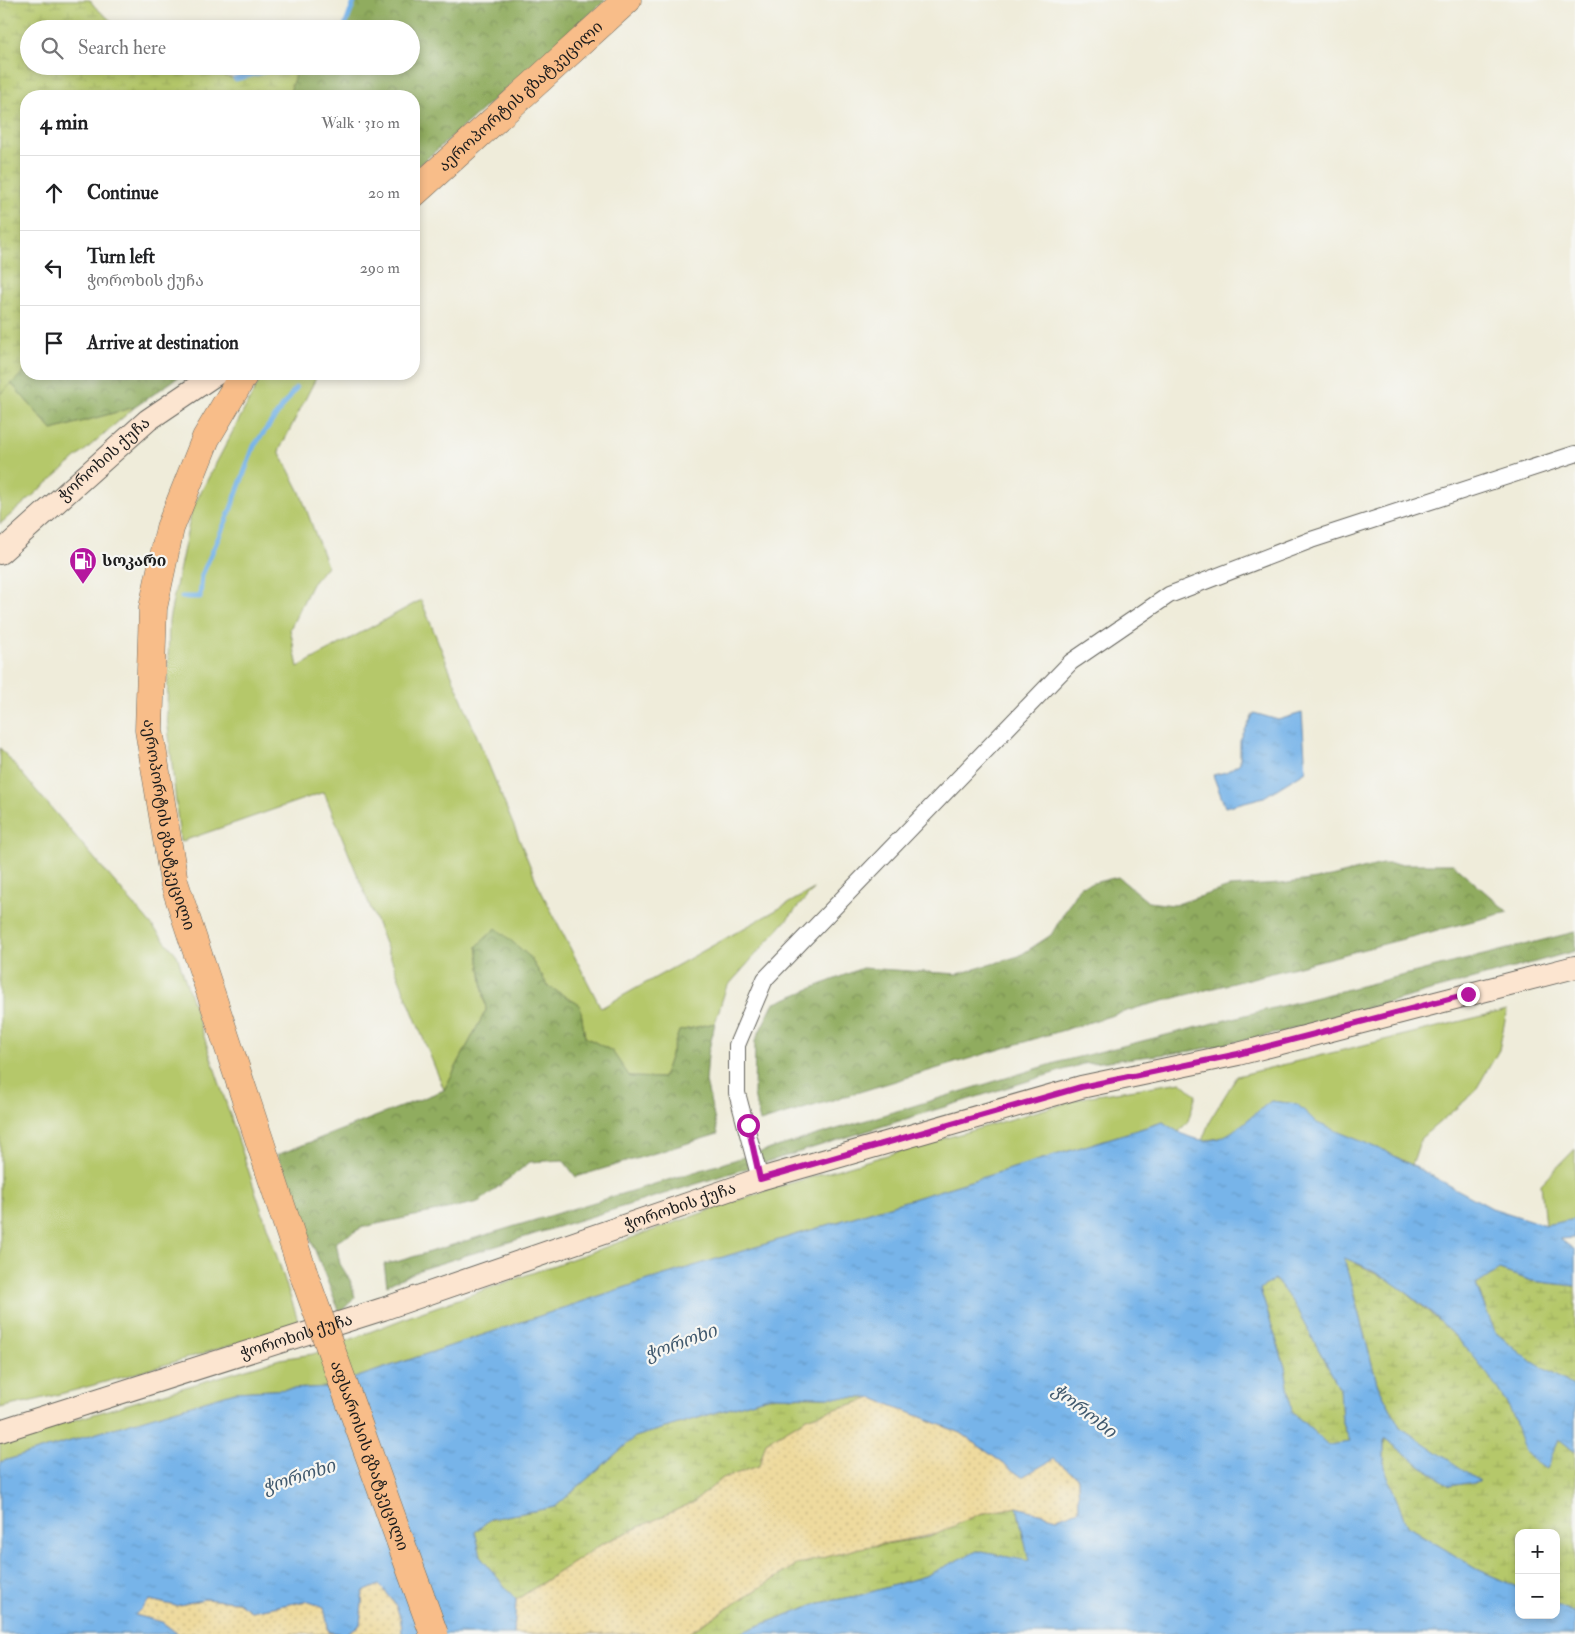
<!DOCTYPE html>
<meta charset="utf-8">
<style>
:root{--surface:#fff;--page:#f2f2f2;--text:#202124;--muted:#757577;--line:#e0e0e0}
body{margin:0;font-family:"IM FELL Double Pica","Noto Serif Georgian",serif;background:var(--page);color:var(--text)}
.controls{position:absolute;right:15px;bottom:15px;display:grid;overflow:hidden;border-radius:10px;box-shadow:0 2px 8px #0003}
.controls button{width:45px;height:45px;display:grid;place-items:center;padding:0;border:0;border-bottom:1px solid var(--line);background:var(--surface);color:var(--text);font:25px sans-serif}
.stop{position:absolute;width:15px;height:15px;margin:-11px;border:4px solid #b5179e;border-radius:50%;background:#fff}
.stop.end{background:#b5179e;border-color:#fff;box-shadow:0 1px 5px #0008}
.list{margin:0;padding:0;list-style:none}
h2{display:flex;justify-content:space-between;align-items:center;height:65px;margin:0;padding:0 20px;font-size:21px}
h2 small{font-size:16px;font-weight:400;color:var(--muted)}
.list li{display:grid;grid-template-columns:32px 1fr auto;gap:15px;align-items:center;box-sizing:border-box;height:75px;padding:0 20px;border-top:1px solid var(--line)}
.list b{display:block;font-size:19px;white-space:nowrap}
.list p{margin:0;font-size:16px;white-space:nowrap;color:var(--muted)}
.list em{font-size:16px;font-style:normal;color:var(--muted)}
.icon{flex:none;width:28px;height:28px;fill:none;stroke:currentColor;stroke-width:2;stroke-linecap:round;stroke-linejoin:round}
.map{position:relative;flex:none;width:1575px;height:1634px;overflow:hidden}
.search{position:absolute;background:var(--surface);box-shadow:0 2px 8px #0003;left:20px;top:20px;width:400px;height:55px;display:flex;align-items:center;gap:12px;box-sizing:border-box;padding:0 18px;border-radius:28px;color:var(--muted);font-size:19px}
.panel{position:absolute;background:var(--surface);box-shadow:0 2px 8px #0003;left:20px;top:90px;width:400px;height:290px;border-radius:20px}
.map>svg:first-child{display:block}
.green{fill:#b5c86b;stroke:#687244}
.forest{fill:url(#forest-crowns);stroke:#56643e}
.wetland{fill:url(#wetland-marsh);stroke:#687244}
.sand{fill:url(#sand-dots);stroke:#857b5d}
.water{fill:url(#water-ripples);stroke:#4a6882;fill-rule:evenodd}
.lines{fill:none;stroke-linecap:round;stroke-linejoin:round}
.stream{stroke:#77b4e9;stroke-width:5}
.street-casing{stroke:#66655e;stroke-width:18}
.secondary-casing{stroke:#66655e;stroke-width:24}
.highway-casing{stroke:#66655e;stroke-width:29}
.street{stroke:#fff;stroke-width:16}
.secondary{stroke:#fce5d0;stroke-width:22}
.highway{stroke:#f8bd89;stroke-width:28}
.highway-bridge-casing{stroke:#66655e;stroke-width:29;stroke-linecap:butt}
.highway-bridge{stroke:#f8bd89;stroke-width:28}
.route{stroke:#b5179e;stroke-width:6}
.labels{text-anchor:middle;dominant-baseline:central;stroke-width:4.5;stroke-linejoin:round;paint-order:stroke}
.street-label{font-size:16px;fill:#1c1c1c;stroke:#f6f6f2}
.poi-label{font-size:16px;font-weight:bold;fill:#1c1c1c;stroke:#f6f6f2;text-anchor:start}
.water-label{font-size:18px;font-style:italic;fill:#40596e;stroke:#f6f6f2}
</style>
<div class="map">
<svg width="1575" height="1634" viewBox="0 0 1575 1634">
<defs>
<pattern id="forest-crowns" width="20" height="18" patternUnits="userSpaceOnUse" patternTransform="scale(1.25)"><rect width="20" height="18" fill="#90ac5f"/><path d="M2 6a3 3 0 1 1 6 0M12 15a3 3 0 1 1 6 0" fill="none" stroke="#758b4e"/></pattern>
<pattern id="wetland-marsh" width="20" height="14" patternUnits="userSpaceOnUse" patternTransform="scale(1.25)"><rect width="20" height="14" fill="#b5c86b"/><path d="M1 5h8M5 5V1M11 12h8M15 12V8" fill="none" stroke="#9bab5c"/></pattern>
<pattern id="sand-dots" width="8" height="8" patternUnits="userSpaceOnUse" patternTransform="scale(1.25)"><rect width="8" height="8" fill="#eeda9e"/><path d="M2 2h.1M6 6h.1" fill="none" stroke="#ccba88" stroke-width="1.8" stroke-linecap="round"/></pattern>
<pattern id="water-ripples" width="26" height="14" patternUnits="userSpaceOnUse" patternTransform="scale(1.25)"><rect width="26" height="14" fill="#77b4e9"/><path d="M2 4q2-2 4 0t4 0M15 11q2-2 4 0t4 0" fill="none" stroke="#669ac7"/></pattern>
</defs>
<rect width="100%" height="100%" fill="#f6f6f2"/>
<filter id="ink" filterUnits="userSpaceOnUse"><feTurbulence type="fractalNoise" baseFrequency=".02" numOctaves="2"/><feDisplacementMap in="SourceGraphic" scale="10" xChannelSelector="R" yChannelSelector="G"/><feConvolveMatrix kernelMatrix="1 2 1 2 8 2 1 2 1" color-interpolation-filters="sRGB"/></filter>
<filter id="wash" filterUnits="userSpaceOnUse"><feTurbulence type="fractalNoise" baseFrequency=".0096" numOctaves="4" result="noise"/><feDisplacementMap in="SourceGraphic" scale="20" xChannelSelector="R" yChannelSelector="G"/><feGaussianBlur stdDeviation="1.12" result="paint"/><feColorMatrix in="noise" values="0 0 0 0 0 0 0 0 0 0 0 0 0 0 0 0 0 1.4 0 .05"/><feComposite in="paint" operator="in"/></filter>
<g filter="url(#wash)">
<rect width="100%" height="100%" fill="#efecda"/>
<!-- green -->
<path class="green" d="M263,374H318L279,451L300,492L327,566L312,584L290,629L298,667L421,600L538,885L601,1008L814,889L726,988L715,1023L679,1031L663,1078L629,1077L612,1051L585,1037L580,1005L548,986L529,956L477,946L486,1010L444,1090L324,792L180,842L167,716L169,620L192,509Z
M11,383L52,430L135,407L0,524V394Z
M0,748L177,955L300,1326C200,1352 102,1387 0,1408Z
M1507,1010L1499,1050L1474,1093L1421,1138L1412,1165L1385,1151L1316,1123L1297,1104L1271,1101L1229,1136L1202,1141L1210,1120L1237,1076Z
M1181,1082L1196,1095L1188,1121L1178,1133L1163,1122L632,1285L328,1387L235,1392L0,1462V1442L280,1359L313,1354L416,1314L767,1190L1090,1096Z
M1575,1149V1219L1545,1225L1541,1184Z"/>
<!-- forest -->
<path class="forest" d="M355,0H606L414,170V96H289L297,66H411V29H344Z
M26,370V374H183L135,407L52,430L11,383Z
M1382,864H1453L1508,912L1140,1007L760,1122L754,1095L755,1041L773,1004L862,968L958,974L1019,956L1051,935L1080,886L1118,877L1148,902L1174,905L1229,887L1281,884L1331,877Z
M496,928L529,956L548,986L580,1005L585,1037L612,1051L630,1077L663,1078L679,1031L715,1023L708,1054L706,1082L718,1134L576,1177L563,1160L530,1162L479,1202L363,1227L336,1242L340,1264L350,1280L355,1297L340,1313L277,1155L444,1090L486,1010L477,946Z
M1575,932V951L1278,1033L1192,1051L1083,1064L422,1269L387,1285L384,1264L396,1262L1059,1062Z"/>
<!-- wetland -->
<path class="wetland" d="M0,0H90L95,7L121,29H29V66H187L235,79L286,66H297L289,96H26V370L0,394Z
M1344,1257L1396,1284L1445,1326L1485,1368L1511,1411L1527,1454L1545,1469L1559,1438L1575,1452V1613L1556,1605V1533H1519V1588L1477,1569L1407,1526L1384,1467V1438L1449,1486L1479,1481L1400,1427L1377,1383Z
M1499,1270L1532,1281L1575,1286V1387L1528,1359L1495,1332L1476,1284Z
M1275,1279L1294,1304L1340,1389L1342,1421L1351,1442L1328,1445L1292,1412L1285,1367L1260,1289Z
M771,1396L873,1398L809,1417L766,1442L759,1466L723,1478L694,1502L602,1544L516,1600L482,1559L475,1532L490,1519L555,1507L635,1437Z
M1017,1507L1030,1562L977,1551L925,1576L861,1595L815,1604L737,1634H687L796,1565L860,1548L930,1537L979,1514Z"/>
<!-- sand -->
<path class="sand" d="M873,1398L961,1433L1022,1477L1054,1458L1078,1478L1079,1510L1057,1518L1017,1507L979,1514L937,1534L860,1548L796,1565L687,1634H514L516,1600L602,1544L694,1502L723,1478L759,1466L766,1442L809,1417Z
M379,1585C394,1599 402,1613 402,1634H345L360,1625L363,1592Z
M204,1599L238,1602L251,1611L306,1601L324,1607L329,1632L337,1634H178L162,1622L135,1615L150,1600L176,1606Z"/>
<!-- water -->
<path class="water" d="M1254,713L1278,720L1302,713L1306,771L1264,797L1225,807L1213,775L1226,772L1240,763V740Z
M1271,1101L1297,1104L1317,1123L1385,1151L1492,1208L1545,1225L1575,1219V1238L1560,1239L1575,1250V1286L1532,1281L1499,1270L1476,1285L1495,1332L1528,1359L1575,1387V1452L1559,1439L1546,1469C1540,1465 1533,1460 1528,1455C1518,1443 1518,1422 1510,1409C1478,1351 1408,1280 1344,1258L1377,1383L1400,1427L1480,1481L1449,1486L1384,1438V1467L1407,1526L1477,1569L1519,1588V1615H1556V1605L1575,1613V1634H737L815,1604L861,1595L925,1576L977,1551L1029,1561L1017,1507L1057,1518L1079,1510L1078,1478L1054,1459L1022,1477L961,1433L873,1398L771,1396L635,1437L555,1507L490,1519L475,1532L482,1559L516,1600L514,1634H402C402,1613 394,1599 379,1585L363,1592L360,1625L345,1634L329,1632L324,1607L306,1601L251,1611L238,1602L204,1599L176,1606L150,1600L135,1615L162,1622L178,1634H0V1462L235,1392L328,1387L632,1285L1163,1122C1215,1159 1229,1133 1271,1101ZM1275,1279L1294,1304L1340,1389L1342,1421L1350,1442L1328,1445L1292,1412L1285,1367L1260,1289Z"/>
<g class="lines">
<!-- stream -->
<path class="stream" d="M344,29L355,0
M235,79L286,66
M182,597H200L202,575L229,514L254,446L296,388"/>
</g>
</g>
<g filter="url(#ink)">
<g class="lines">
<defs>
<path id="street" d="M760,1179L737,1093V1045L765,979L1071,662L1169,595L1311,540L1575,454"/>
<g id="secondary">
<path id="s1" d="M0,553L148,420L216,374"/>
<path id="s2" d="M0,1431L383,1309L760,1179L1081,1087L1238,1054L1575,967"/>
</g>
<g id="highway">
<path id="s3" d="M414,193L627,0"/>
<path id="s4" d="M244,374L206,438L170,528L153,608L149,730L174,882L305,1278"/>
</g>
</defs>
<!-- street casing -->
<use href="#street" class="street-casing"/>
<!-- secondary casing -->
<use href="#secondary" class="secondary-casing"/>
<!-- highway casing -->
<use href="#highway" class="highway-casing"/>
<!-- street -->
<use href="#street" class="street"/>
<!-- secondary -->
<use href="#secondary" class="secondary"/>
<!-- highway -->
<use href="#highway" class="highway"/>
<defs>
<g id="highway-bridge">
<path id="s5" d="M305,1278L434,1634"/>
</g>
</defs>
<!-- highway-bridge casing -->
<use href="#highway-bridge" class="highway-bridge-casing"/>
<!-- highway-bridge -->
<use href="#highway-bridge" class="highway-bridge"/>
</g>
</g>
<g class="lines" filter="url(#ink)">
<!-- route -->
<path class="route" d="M748,1125L760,1179L1081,1087L1238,1054L1468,994"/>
</g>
<!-- icons -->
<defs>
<symbol id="fuel-pin" viewBox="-11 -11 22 30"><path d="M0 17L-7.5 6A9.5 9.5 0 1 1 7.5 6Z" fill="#b5179e" stroke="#f6f6f2"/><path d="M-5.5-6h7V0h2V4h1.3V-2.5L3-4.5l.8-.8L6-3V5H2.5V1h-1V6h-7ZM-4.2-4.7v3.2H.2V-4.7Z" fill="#fff"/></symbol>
</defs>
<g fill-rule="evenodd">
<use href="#fuel-pin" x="67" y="545" width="32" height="43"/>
</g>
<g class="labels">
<!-- street labels -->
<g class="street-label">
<text stroke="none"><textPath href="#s3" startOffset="144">აეროპორტის გზატკეცილი</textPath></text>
<text stroke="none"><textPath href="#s1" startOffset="140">ჭოროხის ქუჩა</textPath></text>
<text stroke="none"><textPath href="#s4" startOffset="472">აეროპორტის გზატკეცილი</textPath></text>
<text stroke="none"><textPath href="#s2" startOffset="716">ჭოროხის ქუჩა</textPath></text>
<text stroke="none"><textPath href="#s2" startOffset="311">ჭოროხის ქუჩა</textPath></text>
<text stroke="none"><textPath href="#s5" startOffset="189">აფსაროსის გზატკეცილი</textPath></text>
</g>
<!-- poi labels -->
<g class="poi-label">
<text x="102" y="561">სოკარი</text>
</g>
<!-- water labels -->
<g class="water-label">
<text transform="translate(681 1343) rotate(-20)">ჭოროხი</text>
<text transform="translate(1084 1411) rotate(38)">ჭოროხი</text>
<text transform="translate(299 1477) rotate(-18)">ჭოროხი</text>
</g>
</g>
</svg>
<div class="controls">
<button>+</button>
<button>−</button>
</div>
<div class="stop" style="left:748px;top:1125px"></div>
<div class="stop end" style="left:1468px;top:994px"></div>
<div class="search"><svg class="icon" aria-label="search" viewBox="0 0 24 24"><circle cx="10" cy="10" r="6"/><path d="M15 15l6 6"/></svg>Search here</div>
<section class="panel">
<h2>4 min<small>Walk · 310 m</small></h2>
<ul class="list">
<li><svg class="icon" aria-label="ahead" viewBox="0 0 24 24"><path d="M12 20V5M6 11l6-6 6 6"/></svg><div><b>Continue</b></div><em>20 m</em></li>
<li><svg class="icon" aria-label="left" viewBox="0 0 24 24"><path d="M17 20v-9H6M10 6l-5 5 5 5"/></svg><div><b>Turn left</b><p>ჭოროხის ქუჩა</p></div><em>290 m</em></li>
<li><svg class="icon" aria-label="arrive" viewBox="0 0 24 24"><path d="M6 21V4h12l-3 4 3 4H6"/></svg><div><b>Arrive at destination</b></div></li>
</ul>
</section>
</div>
